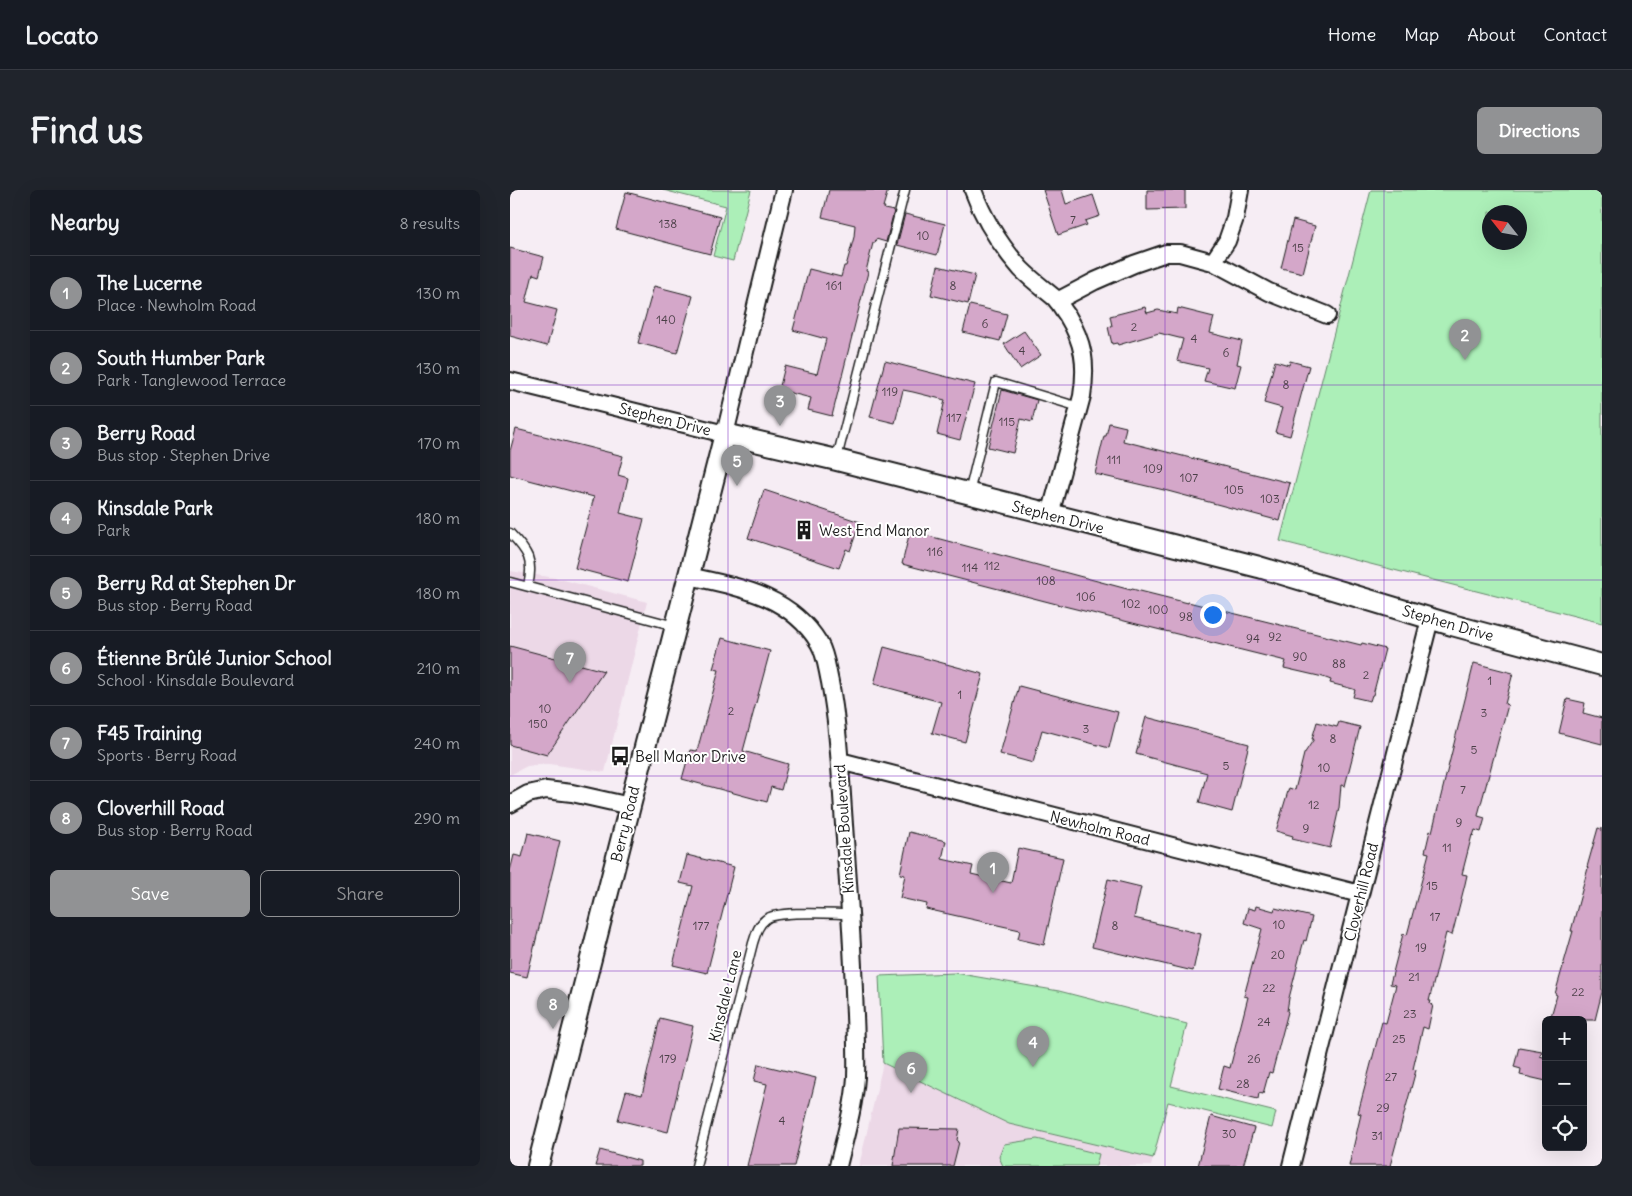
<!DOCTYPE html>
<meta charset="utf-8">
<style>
:root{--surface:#171b24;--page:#20242c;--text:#f1f3f6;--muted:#9ea1a6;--line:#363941;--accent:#919294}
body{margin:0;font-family:Delius,sans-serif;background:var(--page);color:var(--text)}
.controls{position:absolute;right:15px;bottom:15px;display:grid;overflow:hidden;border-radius:8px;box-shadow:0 5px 20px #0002}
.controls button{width:45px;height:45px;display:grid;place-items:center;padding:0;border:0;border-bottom:1px solid var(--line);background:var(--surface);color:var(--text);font:25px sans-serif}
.compass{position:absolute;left:972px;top:15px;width:45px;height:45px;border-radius:50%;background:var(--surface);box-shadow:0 5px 20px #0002;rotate:301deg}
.you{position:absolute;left:702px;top:424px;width:18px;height:18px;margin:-12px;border:4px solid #fff;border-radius:50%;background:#1a73e8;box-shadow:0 0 0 8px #1a73e833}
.badge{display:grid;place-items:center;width:32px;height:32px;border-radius:50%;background:var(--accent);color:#fff;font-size:16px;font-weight:700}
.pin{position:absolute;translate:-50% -41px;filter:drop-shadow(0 1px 2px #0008)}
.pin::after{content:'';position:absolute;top:26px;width:18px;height:15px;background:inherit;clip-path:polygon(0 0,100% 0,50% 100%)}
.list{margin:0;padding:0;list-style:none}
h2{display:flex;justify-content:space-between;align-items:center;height:65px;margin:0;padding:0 20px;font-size:21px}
h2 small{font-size:16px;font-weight:400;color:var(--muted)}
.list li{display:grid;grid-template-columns:32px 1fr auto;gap:15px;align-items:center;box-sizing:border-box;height:75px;padding:0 20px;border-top:1px solid var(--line)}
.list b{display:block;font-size:19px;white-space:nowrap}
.list p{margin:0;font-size:16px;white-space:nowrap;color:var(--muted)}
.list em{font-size:16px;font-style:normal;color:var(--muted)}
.actions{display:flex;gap:10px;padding:15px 20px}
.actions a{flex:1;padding:11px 0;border:1px solid var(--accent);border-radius:8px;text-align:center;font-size:18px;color:var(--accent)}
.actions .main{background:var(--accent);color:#fff}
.icon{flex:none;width:28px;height:28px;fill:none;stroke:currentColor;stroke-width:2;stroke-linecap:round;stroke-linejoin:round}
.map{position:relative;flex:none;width:1092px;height:976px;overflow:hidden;border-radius:8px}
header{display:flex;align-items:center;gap:30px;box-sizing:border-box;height:70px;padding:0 25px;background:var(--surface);border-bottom:1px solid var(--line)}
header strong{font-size:24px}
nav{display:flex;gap:28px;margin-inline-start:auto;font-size:18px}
.intro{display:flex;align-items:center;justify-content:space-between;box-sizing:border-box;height:120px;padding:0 30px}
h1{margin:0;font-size:35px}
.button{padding:12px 22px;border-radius:8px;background:var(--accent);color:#fff;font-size:18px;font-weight:700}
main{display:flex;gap:30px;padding:0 30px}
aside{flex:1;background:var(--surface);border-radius:8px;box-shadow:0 5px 20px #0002}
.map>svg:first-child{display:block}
.built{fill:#ecd8e7}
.green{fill:#acefb8;stroke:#64866a;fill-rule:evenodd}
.building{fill:#d4a7c9;stroke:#1c1c1c}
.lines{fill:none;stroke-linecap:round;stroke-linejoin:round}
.service-casing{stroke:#1c1c1c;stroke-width:11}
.minor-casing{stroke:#1c1c1c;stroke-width:20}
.tertiary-casing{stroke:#1c1c1c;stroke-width:24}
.service{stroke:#fff;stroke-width:8}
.minor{stroke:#fff;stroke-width:16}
.tertiary{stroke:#fff;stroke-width:20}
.grid{fill:none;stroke:#7b2cbf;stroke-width:1;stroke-opacity:0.55}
.labels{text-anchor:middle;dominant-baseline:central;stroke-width:4;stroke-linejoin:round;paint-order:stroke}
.number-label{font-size:12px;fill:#4a3f47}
.street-label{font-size:15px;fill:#1c1c1c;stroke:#fff}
.poi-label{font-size:15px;fill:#1c1c1c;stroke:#fff;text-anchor:start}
</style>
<header>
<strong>Locato</strong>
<nav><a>Home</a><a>Map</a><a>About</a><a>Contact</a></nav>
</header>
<div class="intro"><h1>Find us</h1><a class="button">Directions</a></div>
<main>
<aside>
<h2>Nearby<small>8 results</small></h2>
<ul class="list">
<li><span class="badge">1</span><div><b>The Lucerne</b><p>Place · Newholm Road</p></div><em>130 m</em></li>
<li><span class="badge">2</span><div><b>South Humber Park</b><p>Park · Tanglewood Terrace</p></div><em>130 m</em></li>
<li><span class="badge">3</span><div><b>Berry Road</b><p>Bus stop · Stephen Drive</p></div><em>170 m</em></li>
<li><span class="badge">4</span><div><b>Kinsdale Park</b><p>Park</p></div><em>180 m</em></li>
<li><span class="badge">5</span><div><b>Berry Rd at Stephen Dr</b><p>Bus stop · Berry Road</p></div><em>180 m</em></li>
<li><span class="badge">6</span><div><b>Étienne Brûlé Junior School</b><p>School · Kinsdale Boulevard</p></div><em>210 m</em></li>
<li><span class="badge">7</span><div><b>F45 Training</b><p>Sports · Berry Road</p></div><em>240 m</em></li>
<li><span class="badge">8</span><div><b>Cloverhill Road</b><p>Bus stop · Berry Road</p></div><em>290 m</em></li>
</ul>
<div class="actions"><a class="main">Save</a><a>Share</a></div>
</aside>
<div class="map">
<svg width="1092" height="976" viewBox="0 0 1092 976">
<rect width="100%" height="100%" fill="#f6edf4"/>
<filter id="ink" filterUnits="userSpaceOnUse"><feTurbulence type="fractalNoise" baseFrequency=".02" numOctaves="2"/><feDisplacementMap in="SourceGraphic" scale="10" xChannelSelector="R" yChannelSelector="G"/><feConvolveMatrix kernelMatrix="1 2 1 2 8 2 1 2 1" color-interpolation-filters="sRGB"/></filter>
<g filter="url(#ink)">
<!-- built -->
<path class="built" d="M0,381L46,388L137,412L95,582L39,574L17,576L0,585Z
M373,873L499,934L643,968L641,976H349Z"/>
<!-- green -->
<path class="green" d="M153,0H241L223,71L203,66L216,16Z
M861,0H1092V433L770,351ZM979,22H1009V52H979Z
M445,783L549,801L677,834L661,896L766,922L762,938L658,912L643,968L499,934L373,873L369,786Z
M527,949L589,964L586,976H493L489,967L494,954Z"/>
<!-- building -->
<path class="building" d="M319,0H378L373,17H375L374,19L384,21L376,52L366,49L365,53H363L356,81L358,82L322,226L298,220L301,208L269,200L275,176L307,184L316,149L283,140L299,79L331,87L334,76H336L344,47L345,35L312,27Z
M533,0H552L556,14L583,5L590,26L575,31L577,35L548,45Z
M637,0H675V19L637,20Z
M116,2L210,27L200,64L106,39Z
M395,24L435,34L427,65L387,55Z
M783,30L805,36L793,83L771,78Z
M0,58L34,67L29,86L23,84L16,112L47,120L37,156L0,146Z
M428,76L465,85L458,114L421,105Z
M144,96L183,106L167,163L128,153Z
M460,115L497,124L490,151L453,142Z
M635,117L637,123L648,120L667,124L668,118L704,127L700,143L732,151L727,174L731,175L725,198L694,191L698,178L667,171L673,149L649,143L608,155L607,153L602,154L598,137L602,136L600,126Z
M514,141L531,165L510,179L494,154Z
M375,171L465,194L450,250L427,244L435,210L403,202L393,200L385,233L360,227Z
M765,171L779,175L780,171L799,176L780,246L765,242L772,218L754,213Z
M492,200L527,210L522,232L511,229L503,263L478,257Z
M599,233L616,237L613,251L780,293L770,331L654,300L585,284L594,246H596Z
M6,239L113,266L108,285L118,288L110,323L134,329L118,392L65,378L84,307L0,285V261Z
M254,300L350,332L340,361L336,359L329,378L238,348Z
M400,341L621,400L622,399L678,413V412L851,455L852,453L875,459L863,505H862L860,511L843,507L845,500L843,499L820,493L821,490L813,487L774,478L776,471L558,417L392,374Z
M212,448L260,461L233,561L278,574L271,600L261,597L257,612L172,589L180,560L187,561L209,480L203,479Z
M0,456L94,481L37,565L0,555Z
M374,457L473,484L455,552L422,543L431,512L364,494Z
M964,473L1003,483L995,514L998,515L969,621L968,626L975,628L971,642L965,640L963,646L962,645L952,684L957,685L955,694L942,745L936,743L919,811H921L920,814L923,815L918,839L913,837L903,879L906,880L880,976H839L851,924L848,923L872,832L876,833L886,795L880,794L893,744L897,745L919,663L915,662L920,641L922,642Z
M509,496L608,522L599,558L532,540L523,573L490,564Z
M1057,509L1075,513L1073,523L1092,528V554L1049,543Z
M636,527L739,554L722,622L689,613L697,583L626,564Z
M807,532L827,537L829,532L850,537L835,596L831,595L829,618L820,658L782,649L783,646L766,641L779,598L785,600L794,564L804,549H802Z
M1088,638L1092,639V802L1085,830H1040L1047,805L1045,804L1063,741H1061L1078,678L1077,677Z
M399,642L436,651L432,669L463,676L461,684L501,693L508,658L553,668L534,755L508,749L510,740L416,719L417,714L390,708L395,685L390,684Z
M18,643L50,651L17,787L0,783V681L4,665L12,667Z
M177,665L224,677L197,783L163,775L183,696L170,693Z
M598,689L631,697L624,728L691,744L683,781L582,757Z
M746,716L764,721L765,718L802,727L796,751L794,750L779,808L777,821L778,822L762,883L759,882L753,904L749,903L748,909L708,899L714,876L720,878L738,807L734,806L752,739L734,733L738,718L745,720Z
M150,828L183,836L158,942L108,930L116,901L132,905Z
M1009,857L1032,861L1030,866L1036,868V891L1010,885L1011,879L1004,877Z
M248,874L306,888L284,976H237L257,894L244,891Z
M701,926L744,938L733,976H688Z
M389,938L449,939L447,950L449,952L443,976H383Z
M90,960L130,971V976H85Z"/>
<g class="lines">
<defs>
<path id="service" d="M327,268L395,0
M459,303L486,192L569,217
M0,343C18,362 24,370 18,396
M0,392L165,436
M186,976L243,753C246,744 248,735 256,729C268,720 323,724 340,724"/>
<path id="minor" d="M463,0C473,28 491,56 511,79C522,90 534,99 546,109C550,114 553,120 557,125C574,153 577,174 572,206L540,325
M703,72L717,51L725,28L730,0
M547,111L585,91L624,74L656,63H670L703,72L759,102L817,125
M0,191L215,244L274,0
M179,386C228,397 280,405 309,453C316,465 317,479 320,492C328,534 330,577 333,620C337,680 342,740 344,801C345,829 347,858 346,887C344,917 335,947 328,976
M330,571L850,704
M0,614L18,604L36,600L62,603L120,616
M781,976L920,429"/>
<path id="tertiary" d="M28,976L215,244L327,270L749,377L942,435L1092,475"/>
</defs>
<!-- service casing -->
<use href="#service" class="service-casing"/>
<!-- minor casing -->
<use href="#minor" class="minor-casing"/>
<!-- tertiary casing -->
<use href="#tertiary" class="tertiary-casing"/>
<!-- service -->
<use href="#service" class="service"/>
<!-- minor -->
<use href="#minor" class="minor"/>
<!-- tertiary -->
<use href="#tertiary" class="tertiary"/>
</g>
</g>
<!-- grid -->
<path class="grid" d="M218,0V976M437,0V976M655,0V976M874,0V976M0,195H1092M0,390H1092M0,586H1092M0,781H1092"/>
<!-- icons -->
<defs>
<symbol id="building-bare" viewBox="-9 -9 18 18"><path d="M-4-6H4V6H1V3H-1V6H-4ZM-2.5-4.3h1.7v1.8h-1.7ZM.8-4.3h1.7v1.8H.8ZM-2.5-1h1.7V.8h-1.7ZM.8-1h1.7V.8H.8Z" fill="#1c1c1c" stroke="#fff" stroke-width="2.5" paint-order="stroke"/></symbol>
<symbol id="bus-bare" viewBox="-9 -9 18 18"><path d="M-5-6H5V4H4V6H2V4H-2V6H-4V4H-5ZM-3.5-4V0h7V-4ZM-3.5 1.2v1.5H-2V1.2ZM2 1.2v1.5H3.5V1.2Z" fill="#1c1c1c" stroke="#fff" stroke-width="2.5" paint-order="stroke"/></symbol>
</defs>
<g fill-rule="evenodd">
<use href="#building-bare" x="280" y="326" width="28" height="28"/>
<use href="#bus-bare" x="96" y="552" width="28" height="28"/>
</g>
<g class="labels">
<!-- number labels -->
<g class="number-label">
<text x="563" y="29">7</text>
<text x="158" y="33">138</text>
<text x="413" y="45">10</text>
<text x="788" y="57">15</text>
<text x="324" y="95">161</text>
<text x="443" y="95">8</text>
<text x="156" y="129">140</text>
<text x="475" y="133">6</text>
<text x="624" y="136">2</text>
<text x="684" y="148">4</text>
<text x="512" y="160">4</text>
<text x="716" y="162">6</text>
<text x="776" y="194">8</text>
<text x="380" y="201">119</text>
<text x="444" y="227">117</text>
<text x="497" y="231">115</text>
<text x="604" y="269">111</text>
<text x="643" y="278">109</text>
<text x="679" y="287">107</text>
<text x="724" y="299">105</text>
<text x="760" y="308">103</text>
<text x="425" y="361">116</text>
<text x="482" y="375">112</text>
<text x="460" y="377">114</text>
<text x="536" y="390">108</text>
<text x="576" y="406">106</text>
<text x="621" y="413">102</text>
<text x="648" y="419">100</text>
<text x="676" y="426">98</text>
<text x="765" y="446">92</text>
<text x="743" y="448">94</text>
<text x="790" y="466">90</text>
<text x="829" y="473">88</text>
<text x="856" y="484">2</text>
<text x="980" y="490">1</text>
<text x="450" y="504">1</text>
<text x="35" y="518">10</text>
<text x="221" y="520">2</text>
<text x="974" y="522">3</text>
<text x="28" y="533">150</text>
<text x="576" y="538">3</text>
<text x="823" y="548">8</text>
<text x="964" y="559">5</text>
<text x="716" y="575">5</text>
<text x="814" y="577">10</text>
<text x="953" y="599">7</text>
<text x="804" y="614">12</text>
<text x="949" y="632">9</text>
<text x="796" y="638">9</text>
<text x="937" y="657">11</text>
<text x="922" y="695">15</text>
<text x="925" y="726">17</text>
<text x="769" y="734">10</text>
<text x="191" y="735">177</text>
<text x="605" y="735">8</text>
<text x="911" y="757">19</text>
<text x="768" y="764">20</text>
<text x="904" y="786">21</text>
<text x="759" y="797">22</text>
<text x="1068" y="801">22</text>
<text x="900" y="823">23</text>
<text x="754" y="831">24</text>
<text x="889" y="848">25</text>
<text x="158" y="868">179</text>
<text x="744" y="868">26</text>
<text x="881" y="886">27</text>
<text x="733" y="893">28</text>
<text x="873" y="917">29</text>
<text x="272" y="930">4</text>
<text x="719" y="943">30</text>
<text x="867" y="945">31</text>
</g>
<!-- street labels -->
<g class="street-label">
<text transform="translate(155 229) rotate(14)">Stephen Drive</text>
<text transform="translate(548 327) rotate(14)">Stephen Drive</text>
<text transform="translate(938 433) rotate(16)">Stephen Drive</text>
<text transform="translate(115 634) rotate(-76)">Berry Road</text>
<text transform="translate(590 638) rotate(14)">Newholm Road</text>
<text transform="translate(334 639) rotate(-94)">Kinsdale Boulevard</text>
<text transform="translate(851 702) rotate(-76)">Cloverhill Road</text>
<text transform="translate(215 806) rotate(-76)">Kinsdale Lane</text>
</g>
<!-- poi labels -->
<g class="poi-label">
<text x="309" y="340">West End Manor</text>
<text x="125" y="566">Bell Manor Drive</text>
</g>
</g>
</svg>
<div class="controls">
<button>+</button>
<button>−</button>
<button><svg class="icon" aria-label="locate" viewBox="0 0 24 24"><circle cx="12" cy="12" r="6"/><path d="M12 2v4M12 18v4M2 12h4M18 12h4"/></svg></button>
</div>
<svg class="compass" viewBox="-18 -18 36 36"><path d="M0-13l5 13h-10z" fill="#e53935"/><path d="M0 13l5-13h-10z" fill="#9ea1a6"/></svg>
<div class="you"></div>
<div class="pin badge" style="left:483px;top:703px">1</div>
<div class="pin badge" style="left:955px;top:170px">2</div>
<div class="pin badge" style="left:270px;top:236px">3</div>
<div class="pin badge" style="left:523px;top:877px">4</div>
<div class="pin badge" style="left:227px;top:296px">5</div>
<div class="pin badge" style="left:401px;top:903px">6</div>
<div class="pin badge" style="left:60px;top:493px">7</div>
<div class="pin badge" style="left:43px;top:839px">8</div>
</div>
</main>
